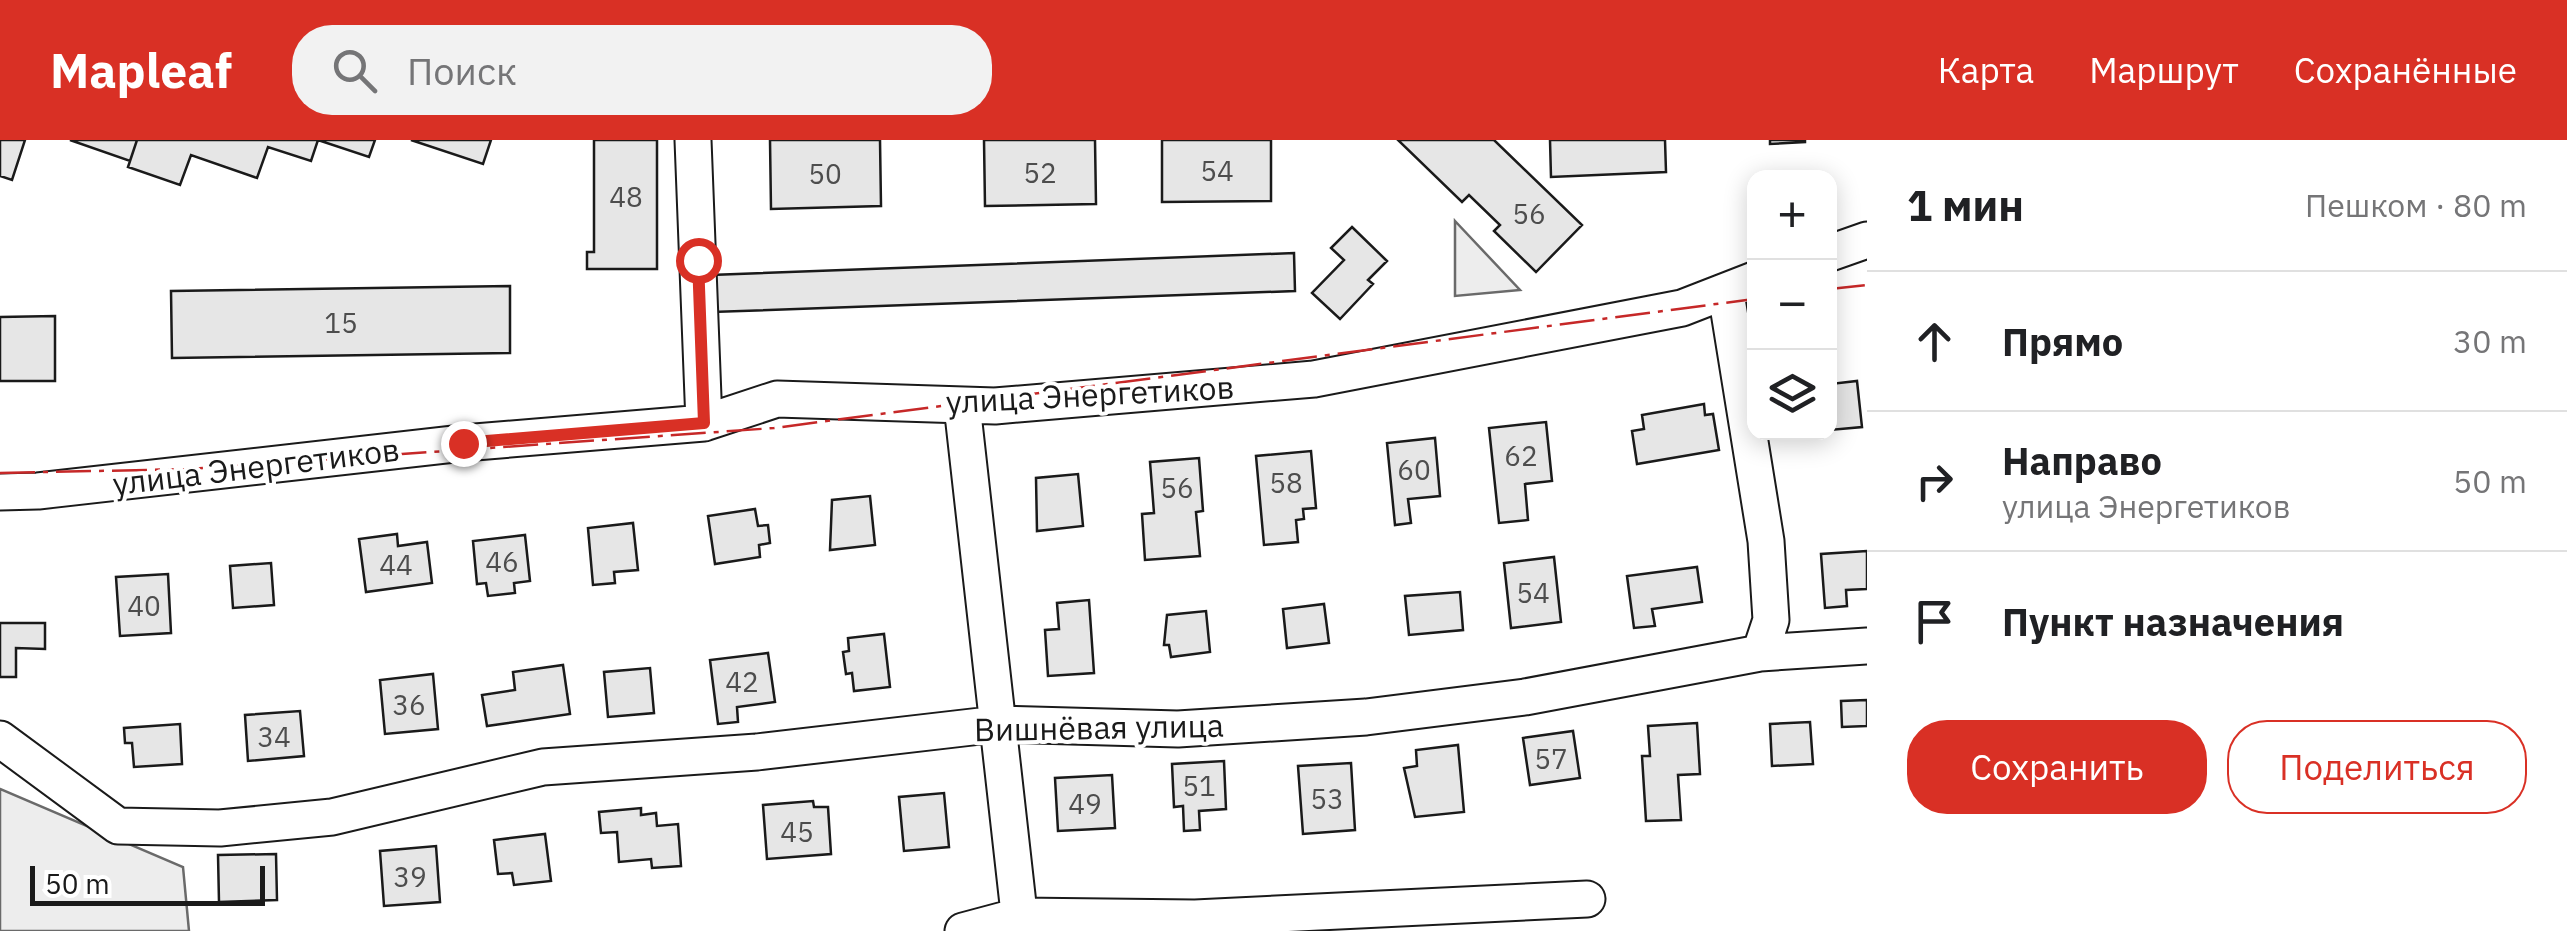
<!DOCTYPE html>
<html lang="ru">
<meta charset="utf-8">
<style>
:root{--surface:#fff;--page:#f2f2f2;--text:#202124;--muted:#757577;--line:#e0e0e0;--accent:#d93025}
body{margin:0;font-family:"IBM Plex Sans",sans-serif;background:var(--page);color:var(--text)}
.controls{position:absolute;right:30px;top:30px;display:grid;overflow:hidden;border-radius:20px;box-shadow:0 5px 25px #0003}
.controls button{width:90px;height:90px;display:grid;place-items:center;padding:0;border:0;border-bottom:2px solid var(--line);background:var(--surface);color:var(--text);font:50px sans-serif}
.scale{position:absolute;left:30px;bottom:25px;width:235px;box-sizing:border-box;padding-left:10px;border:5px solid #1a1a1a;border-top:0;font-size:28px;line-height:35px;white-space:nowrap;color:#1a1a1a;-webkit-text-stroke:8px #fff;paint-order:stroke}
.stop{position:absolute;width:30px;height:30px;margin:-22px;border:8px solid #d93025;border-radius:50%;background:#fff}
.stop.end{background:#d93025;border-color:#fff;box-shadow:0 2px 10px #0008}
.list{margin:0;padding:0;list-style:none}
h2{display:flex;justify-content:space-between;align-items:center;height:130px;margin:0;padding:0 40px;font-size:42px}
h2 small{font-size:32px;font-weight:400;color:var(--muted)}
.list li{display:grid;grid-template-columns:65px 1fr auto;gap:30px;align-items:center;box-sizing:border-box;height:140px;padding:0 40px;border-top:2px solid var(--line)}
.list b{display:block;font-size:38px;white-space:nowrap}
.list p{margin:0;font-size:32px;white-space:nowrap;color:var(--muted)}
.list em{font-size:32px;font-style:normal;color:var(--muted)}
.actions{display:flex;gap:20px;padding:30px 40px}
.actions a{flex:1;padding:22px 0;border:2px solid var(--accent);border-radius:40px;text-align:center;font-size:35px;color:var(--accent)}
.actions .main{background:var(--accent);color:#fff}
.icon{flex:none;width:55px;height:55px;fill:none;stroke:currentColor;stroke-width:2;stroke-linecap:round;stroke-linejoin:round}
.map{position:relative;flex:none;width:1867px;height:791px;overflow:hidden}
header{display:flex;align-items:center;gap:60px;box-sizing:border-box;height:140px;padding:0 50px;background:var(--accent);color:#fff}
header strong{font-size:48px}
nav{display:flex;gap:55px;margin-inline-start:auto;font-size:35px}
.search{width:700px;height:90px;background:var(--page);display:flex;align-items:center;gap:25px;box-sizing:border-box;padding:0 35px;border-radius:40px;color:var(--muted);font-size:38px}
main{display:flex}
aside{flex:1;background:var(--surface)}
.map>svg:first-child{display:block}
.built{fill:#ededed;stroke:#6a6a6a;stroke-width:2.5}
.building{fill:#e6e6e6;stroke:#1a1a1a;stroke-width:2.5}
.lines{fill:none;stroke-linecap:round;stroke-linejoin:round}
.minor-casing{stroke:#1a1a1a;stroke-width:39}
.minor{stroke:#fff;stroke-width:35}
.power{stroke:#c62828;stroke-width:2.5;stroke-dasharray:35 8 5 8;stroke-linecap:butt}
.route{stroke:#d93025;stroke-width:12}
.labels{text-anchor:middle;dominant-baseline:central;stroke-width:8;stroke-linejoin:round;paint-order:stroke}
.number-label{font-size:28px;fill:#4d4d4d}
.street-label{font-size:32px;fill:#1a1a1a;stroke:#fff}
</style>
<header>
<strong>Mapleaf</strong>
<div class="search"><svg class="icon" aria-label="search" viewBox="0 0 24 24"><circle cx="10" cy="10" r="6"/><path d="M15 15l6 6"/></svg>Поиск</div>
<nav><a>Карта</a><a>Маршрут</a><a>Сохранённые</a></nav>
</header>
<main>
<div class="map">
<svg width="1867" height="791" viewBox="0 0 1867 791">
<rect width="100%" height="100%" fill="#fff"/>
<!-- built -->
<path class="built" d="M1455,81L1520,150L1455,156Z
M0,649L183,727L189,791H0Z"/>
<!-- building -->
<path class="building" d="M0,0H25L12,40L0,36Z
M70,0H137L130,21Z
M137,0H318L311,21L268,7L257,38L191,15L180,45L128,27Z
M318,0H375L369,17Z
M411,0H491L483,24Z
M594,0H657V129H587V112H594Z
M770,0H880L881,66L771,69Z
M984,0H1095L1096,64L985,66Z
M1162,0H1271V61L1162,62Z
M1398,0H1494L1582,85L1536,132L1494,91L1500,85L1469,55L1462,62Z
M1550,0H1665L1666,32L1551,37Z
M1770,0H1805V2L1770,4Z
M1352,87L1387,121L1368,140L1373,144L1340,179L1312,153L1344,120L1331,108Z
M1294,113L1295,151L712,172L711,135Z
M510,146V213L172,218L171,151Z
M55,176V241H0V177Z
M1857,241L1862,287L1830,290V244Z
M1704,264L1705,275L1713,274L1719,310L1637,324L1632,291L1644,289L1642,275Z
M1546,282L1552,341L1525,344L1528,380L1499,383L1489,288Z
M1435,298L1440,356L1408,359L1411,383L1395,385L1387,303Z
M1311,311L1316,368L1303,369L1304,379L1296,380L1298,402L1264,405L1256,316Z
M1199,318L1203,371L1196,372L1200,416L1145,420L1142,374L1154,373L1150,322Z
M1078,334L1083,386L1037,391L1036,338Z
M870,356L875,405L830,410L832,360Z
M755,369L758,386L768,385L770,403L759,405L760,417L715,424L708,376Z
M633,383L638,430L614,432L615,443L593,445L588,388Z
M397,394L398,406L427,402L432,443L366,452L359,399Z
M525,395L530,441L514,443L515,453L488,456L486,443L477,444L473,401Z
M1867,411V449L1846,450L1847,466L1825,468L1821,414Z
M1554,417L1561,482L1511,488L1504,423Z
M271,423L274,465L233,468L230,426Z
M1697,427L1702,462L1652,469L1655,486L1634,488L1627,436Z
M168,434L171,493L120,496L116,437Z
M1460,452L1463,490L1409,495L1405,456Z
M1089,460L1094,533L1048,536L1045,490L1059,489L1057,463Z
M1324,464L1329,503L1287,508L1283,469Z
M1206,471L1210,512L1171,517L1169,505H1164L1167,475Z
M0,483H45V509L16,508V537H0Z
M884,494L890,547L854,551L852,533L846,534L843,512L849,511L848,498Z
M768,513L775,562L737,567L738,582L718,584L710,520Z
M563,525L570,574L487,586L482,555L515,550L513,532Z
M650,528L654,573L608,577L604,532Z
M433,534L438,589L385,594L380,540Z
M1867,560V586L1842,587L1841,561Z
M300,571L304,616L248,621L245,575Z
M1810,582L1813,624L1772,626L1770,584Z
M1697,583L1700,634L1678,635L1681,680L1646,681L1642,616H1650L1648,586Z
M180,584L182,624L134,627L132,603H125L124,588Z
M1573,591L1580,638L1530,645L1523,598Z
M1458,605L1464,672L1415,677L1404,628L1417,626L1416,610Z
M1224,621L1226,669L1199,671L1200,690L1184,691L1183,666L1174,667L1172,624Z
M1351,623L1355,690L1303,694L1298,626Z
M1112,635L1115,688L1058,691L1055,638Z
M944,653L949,707L904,711L899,657Z
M813,661L814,667H828L831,714L767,719L763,665Z
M641,668V675L656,673L657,686L678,684L681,726L652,728L651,719L619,722L617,692L601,693L599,672Z
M545,694L551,741L514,745L512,733L498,734L494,700Z
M436,706L440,762L384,766L380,711Z
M276,714L277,760L219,762L218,715Z"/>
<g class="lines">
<defs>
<path id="minor" d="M693,0L704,283
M1830,113L1867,100
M1726,153L1766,401L1771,480L1760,513
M962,265L1021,791
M0,352L38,351L463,303L704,283L777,259L995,266L1314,239L1682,168L1754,140
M0,599L118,686L220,688L332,677L543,627L757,612L998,584L1178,589L1366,577L1525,557L1760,513L1867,506
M963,791L1019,776L1195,778L1587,759"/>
</defs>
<!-- minor casing -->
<use href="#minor" class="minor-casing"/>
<!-- minor -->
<use href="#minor" class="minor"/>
<!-- power -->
<path class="power" d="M1830,149L1867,145
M0,333L189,329L774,288L1754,159"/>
</g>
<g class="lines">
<!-- route -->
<path class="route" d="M463,303L704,283L698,120"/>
</g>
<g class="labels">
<!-- number labels -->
<g class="number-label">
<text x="1217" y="30">54</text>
<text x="1040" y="32">52</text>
<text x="825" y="33">50</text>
<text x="626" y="56">48</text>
<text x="1529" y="73">56</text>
<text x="341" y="182">15</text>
<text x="1521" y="315">62</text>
<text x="1414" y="329">60</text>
<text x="1286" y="342">58</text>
<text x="1177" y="347">56</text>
<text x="502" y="421">46</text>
<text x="396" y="424">44</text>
<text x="1533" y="452">54</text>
<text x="144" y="465">40</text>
<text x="742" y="541">42</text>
<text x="409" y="564">36</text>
<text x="274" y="596">34</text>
<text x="1551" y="618">57</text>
<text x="1199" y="645">51</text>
<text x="1327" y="658">53</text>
<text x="1085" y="663">49</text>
<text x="797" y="691">45</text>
<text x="410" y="736">39</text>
</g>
<!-- street labels -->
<g class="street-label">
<text transform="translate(1090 254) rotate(-3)">улица Энергетиков</text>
<text transform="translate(256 326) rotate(-7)">улица Энергетиков</text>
<text transform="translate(1099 587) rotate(-1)">Вишнёвая улица</text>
</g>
</g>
</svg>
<div class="controls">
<button>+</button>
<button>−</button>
<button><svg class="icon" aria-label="layers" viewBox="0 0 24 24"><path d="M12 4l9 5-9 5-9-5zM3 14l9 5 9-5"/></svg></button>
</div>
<div class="scale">50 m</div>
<div class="stop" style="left:698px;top:120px"></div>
<div class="stop end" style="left:463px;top:303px"></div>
</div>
<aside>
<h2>1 мин<small>Пешком · 80 m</small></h2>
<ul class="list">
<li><svg class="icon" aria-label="ahead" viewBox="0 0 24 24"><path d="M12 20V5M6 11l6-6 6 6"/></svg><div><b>Прямо</b></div><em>30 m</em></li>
<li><svg class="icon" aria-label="right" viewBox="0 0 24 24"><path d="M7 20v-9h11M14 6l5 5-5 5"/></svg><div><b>Направо</b><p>улица Энергетиков</p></div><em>50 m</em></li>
<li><svg class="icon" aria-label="arrive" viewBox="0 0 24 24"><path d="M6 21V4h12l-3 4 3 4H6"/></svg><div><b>Пункт назначения</b></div></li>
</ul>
<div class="actions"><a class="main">Сохранить</a><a>Поделиться</a></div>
</aside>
</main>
